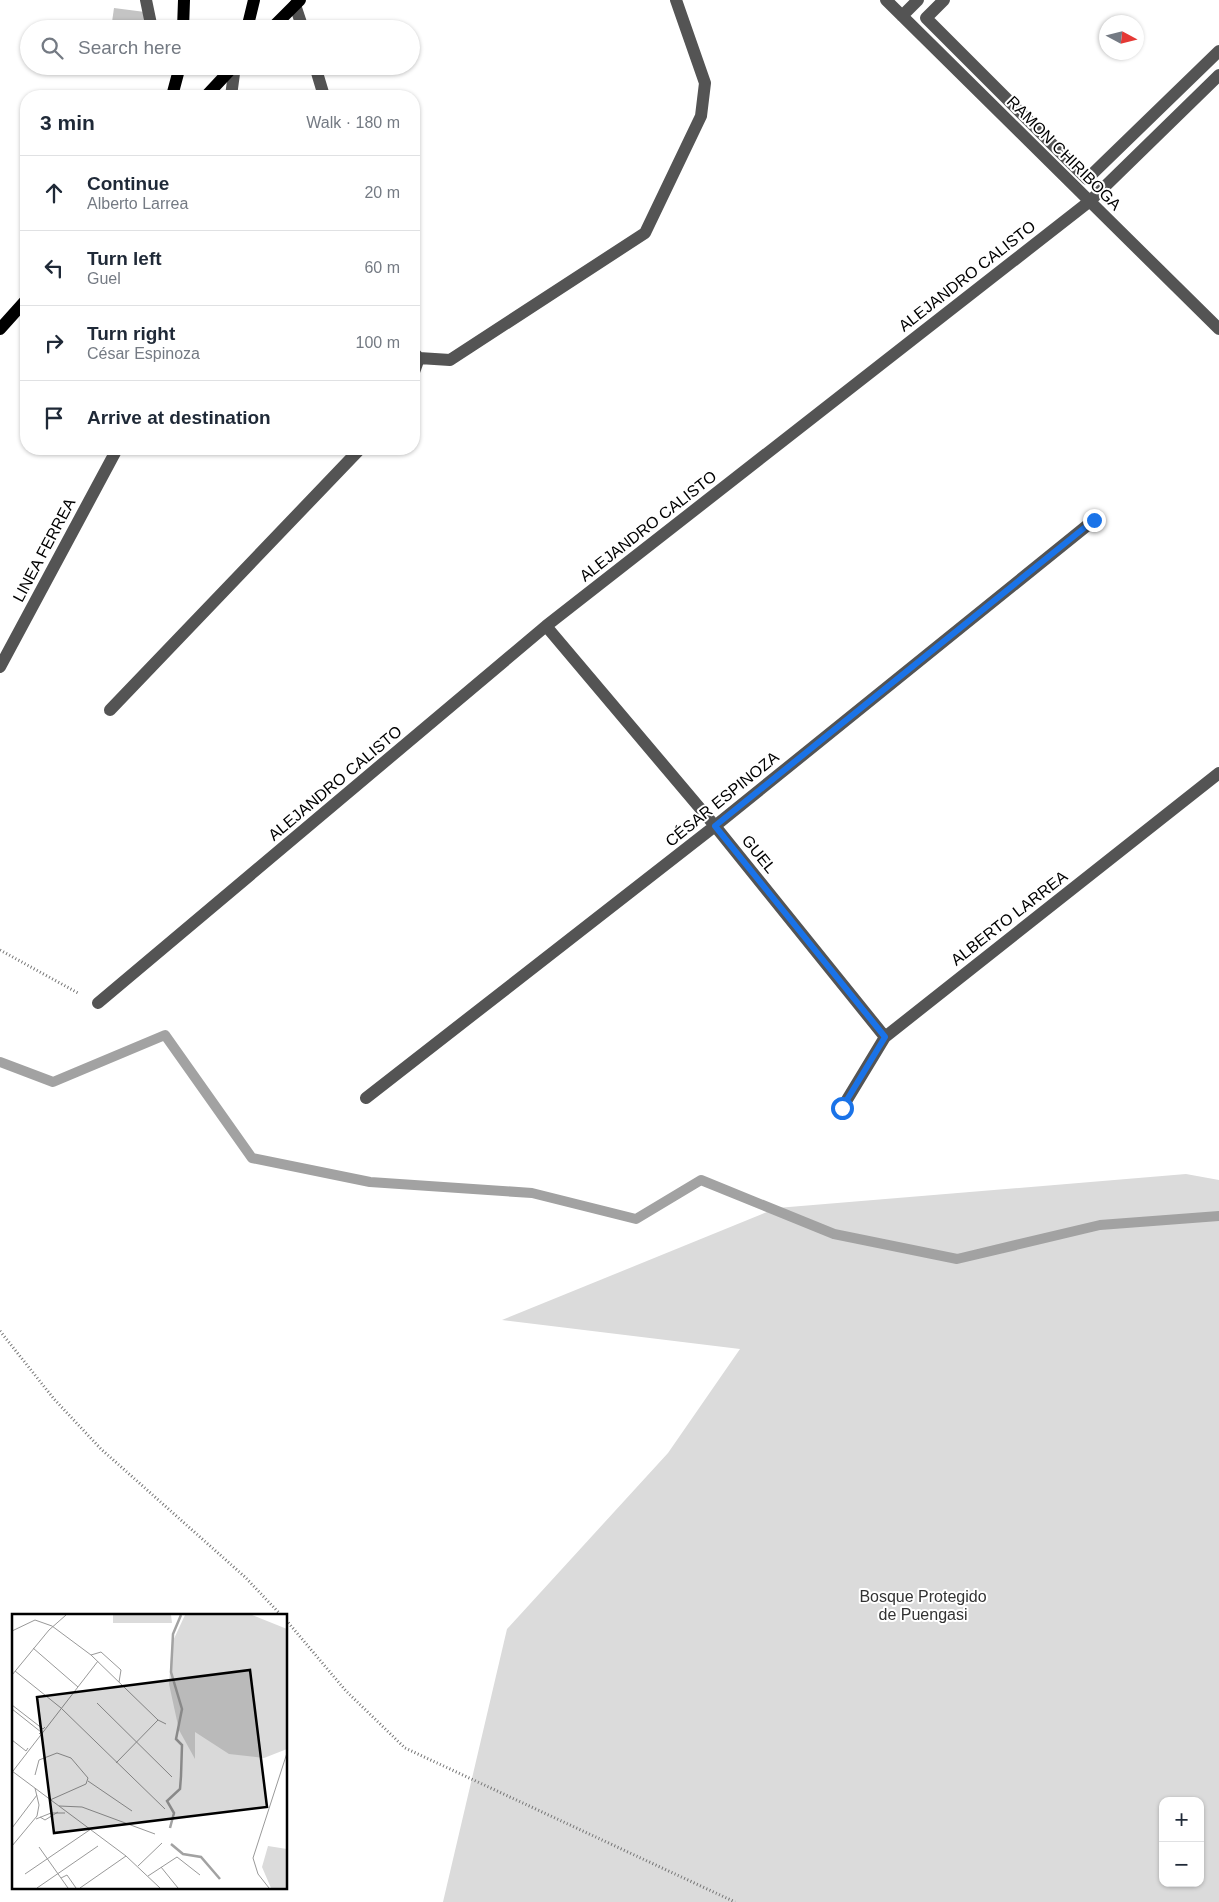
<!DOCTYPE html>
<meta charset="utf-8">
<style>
:root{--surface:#fff;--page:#f6f6f7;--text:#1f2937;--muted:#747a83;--line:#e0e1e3}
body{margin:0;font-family:Arial,sans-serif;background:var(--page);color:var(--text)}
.controls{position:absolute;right:15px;bottom:15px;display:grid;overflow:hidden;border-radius:10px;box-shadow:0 1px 4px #0004}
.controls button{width:45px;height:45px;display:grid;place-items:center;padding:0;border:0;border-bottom:1px solid var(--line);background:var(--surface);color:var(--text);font:25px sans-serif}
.compass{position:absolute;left:1099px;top:15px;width:45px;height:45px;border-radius:50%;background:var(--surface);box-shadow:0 1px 4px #0004;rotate:97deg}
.stop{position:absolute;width:15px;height:15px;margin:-11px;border:4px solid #1a73e8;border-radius:50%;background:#fff}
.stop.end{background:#1a73e8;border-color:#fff;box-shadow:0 1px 5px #0008}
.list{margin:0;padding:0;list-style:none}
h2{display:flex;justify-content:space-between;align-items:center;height:65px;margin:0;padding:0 20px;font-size:21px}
h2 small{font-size:16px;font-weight:400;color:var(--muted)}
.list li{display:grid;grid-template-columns:32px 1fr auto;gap:15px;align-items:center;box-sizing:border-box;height:75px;padding:0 20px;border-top:1px solid var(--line)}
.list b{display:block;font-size:19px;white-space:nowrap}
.list p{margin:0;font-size:16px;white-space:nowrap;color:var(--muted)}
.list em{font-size:16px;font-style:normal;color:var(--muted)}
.icon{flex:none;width:28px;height:28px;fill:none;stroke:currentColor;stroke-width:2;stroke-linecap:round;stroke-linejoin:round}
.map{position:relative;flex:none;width:1219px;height:1902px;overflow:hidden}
.search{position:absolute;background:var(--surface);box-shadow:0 1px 4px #0004;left:20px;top:20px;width:400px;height:55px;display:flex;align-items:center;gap:12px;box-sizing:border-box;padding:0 18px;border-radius:28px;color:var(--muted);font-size:19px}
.panel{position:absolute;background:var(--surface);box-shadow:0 1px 4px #0004;left:20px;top:90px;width:400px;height:365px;border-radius:20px}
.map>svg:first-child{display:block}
.green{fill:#dbdbdb;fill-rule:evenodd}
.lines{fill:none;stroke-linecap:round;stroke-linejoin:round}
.stream{stroke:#a2a2a2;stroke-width:10}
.building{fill:#c4c4c4}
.path{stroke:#767676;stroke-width:3;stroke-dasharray:1 2.5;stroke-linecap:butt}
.minor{stroke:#545454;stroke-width:12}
.major{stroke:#000;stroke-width:12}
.route{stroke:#1a73e8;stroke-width:6}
.labels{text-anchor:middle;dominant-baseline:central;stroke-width:4;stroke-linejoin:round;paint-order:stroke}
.street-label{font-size:16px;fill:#000;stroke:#fff}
.park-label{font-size:16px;fill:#323232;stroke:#fff}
.inset-river{fill:none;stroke:#a2a2a2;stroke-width:2.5}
.inset-road{fill:none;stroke:#999;stroke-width:1}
.view{fill:#000;fill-opacity:0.15;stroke:#000;stroke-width:2.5}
.inset-edge{fill:none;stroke:#000;stroke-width:2.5}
</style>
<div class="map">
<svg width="1219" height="1902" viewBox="0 0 1219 1902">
<rect width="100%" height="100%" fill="#fff"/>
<!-- green -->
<path class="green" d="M1186,1174L1219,1180V1902H443L507,1629L668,1453L740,1349L502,1320L777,1208ZM1163,1801H1200V1883H1163Z"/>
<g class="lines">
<!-- stream -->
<path class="stream" d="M0,1062L53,1082L165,1035L252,1158L370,1182L532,1193L636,1219L701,1180L834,1234L957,1259L1100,1225L1219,1216"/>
</g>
<!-- building -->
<path class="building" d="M114,8L145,12L143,29H111Z"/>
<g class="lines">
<!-- path -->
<path class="path" d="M0,950L78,993
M0,1331L54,1399L101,1449L245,1577L282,1616
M286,1620L346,1691L405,1748L735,1902"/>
<!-- minor -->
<path class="minor" d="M146,0L152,29
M886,0L1219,329
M944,0L926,18L1087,179L1219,51
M295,5L303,29
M902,16L918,0
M315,66L324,96
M231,96L235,66
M414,353L419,358L450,360L645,233L701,116L705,83L676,0
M414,372L419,358
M546,626L715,826L885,1037
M0,667L117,449
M110,710L360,449
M98,1003L546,626L1090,201L1219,75
M366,1098L715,826L1094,520
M842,1108L885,1037L1219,773"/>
<!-- major -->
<path class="major" d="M183,29L184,0
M247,29L254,0
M271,29L300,0
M172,96L180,66
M206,96L234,66
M0,329L26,300"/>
</g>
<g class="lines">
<!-- route -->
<path class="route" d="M842,1108L885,1037L715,826L1094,520"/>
</g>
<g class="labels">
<!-- street labels -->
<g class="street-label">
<text transform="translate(1064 153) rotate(45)">RAMON CHIRIBOGA</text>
<text transform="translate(967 276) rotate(-38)">ALEJANDRO CALISTO</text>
<text transform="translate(648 526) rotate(-38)">ALEJANDRO CALISTO</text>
<text transform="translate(44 550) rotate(-62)">LINEA FERREA</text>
<text transform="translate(335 783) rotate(-40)">ALEJANDRO CALISTO</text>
<text transform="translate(722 799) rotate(-39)">CÉSAR ESPINOZA</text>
<text transform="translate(759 854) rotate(51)">GUEL</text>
<text transform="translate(1009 918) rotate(-38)">ALBERTO LARREA</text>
</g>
<!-- park labels -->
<g class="park-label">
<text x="923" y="1596">Bosque Protegido<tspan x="923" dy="18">de Puengasi</tspan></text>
</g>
</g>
<!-- overview -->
<g transform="translate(12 1614)">
<rect width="275" height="275" fill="#fff"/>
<path d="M101,1H159L160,9H101ZM173,1H240L275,15V135L252,144L217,140L183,118V145L167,116L157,70L160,29ZM256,232L275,235V274H259L250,253Z" fill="#dbdbdb"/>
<path class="inset-river" d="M158,214L162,199L155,187L168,175L169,162L170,131L164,125L170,95L159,58L161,20L169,1M159,230L171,240L189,243L208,265"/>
<path class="inset-road" d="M40,12L79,41L146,106L154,110M0,17L23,6L40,12M21,34L66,73M79,41L89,38L109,56L107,68M3,57L49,94L153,195M0,61L37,16L54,1M85,89L160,163M0,91L31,115L33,113M0,95L29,118L27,120M0,126L14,137L16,134M104,149L146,106M0,157L114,242L148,274M1,157L86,47M23,161L27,146L45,139L59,144L76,164L74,170L38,186M76,167L120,197M47,192L70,193L143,220M28,203L33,206L46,198M24,205L39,199H53M0,214L25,181M0,232L25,202L27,191L23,174M27,233L56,274M126,252L150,229M149,253L166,274M13,260L79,215M136,262L165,243L188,261M49,264L55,261L64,274M25,274L86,232M68,274L114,242M257,274L246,260L241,244L275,139"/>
<path class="view" d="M238,56L255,193L42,219L25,83Z"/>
<rect width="275" height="275" class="inset-edge"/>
</g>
</svg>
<div class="controls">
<button>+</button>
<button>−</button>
</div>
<svg class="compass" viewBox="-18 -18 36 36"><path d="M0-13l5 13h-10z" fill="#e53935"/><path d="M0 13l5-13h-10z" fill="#747a83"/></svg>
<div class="stop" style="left:842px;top:1108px"></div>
<div class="stop end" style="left:1094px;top:520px"></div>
<div class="search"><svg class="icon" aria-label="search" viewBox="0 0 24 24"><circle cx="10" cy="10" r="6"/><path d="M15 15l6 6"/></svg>Search here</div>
<section class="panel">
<h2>3 min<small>Walk · 180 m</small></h2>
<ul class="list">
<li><svg class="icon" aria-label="ahead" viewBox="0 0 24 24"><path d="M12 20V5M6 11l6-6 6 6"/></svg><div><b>Continue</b><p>Alberto Larrea</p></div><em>20 m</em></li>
<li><svg class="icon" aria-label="left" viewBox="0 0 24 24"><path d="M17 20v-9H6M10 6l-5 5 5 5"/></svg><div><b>Turn left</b><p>Guel</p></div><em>60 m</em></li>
<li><svg class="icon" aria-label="right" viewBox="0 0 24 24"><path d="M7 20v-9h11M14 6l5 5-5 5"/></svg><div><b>Turn right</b><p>César Espinoza</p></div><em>100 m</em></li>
<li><svg class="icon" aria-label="arrive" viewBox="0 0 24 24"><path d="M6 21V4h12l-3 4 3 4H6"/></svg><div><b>Arrive at destination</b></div></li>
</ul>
</section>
</div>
